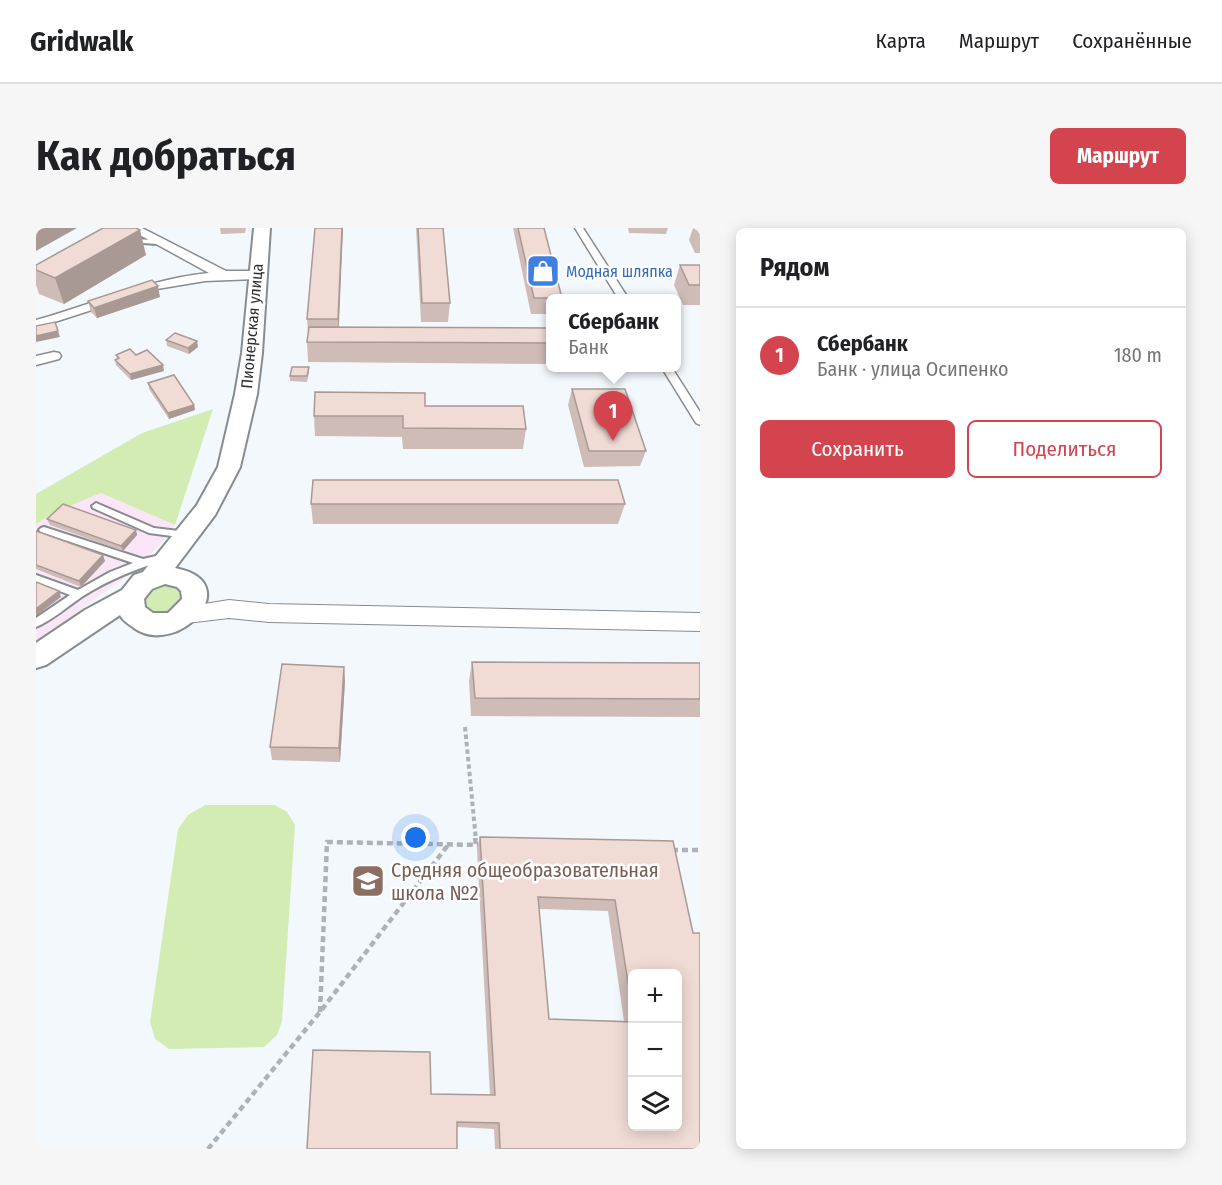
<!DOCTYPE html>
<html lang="ru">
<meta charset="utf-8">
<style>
:root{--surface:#fff;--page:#f6f6f6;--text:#202124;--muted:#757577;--line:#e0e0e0;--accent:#d4444f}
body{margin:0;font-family:"Fira Sans Condensed",sans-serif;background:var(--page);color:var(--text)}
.controls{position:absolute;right:18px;bottom:18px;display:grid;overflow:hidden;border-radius:9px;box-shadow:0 3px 15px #0003}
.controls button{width:54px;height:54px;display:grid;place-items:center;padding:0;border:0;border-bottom:2px solid var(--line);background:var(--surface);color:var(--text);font:30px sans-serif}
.you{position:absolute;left:380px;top:610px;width:21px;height:21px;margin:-15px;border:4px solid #fff;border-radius:50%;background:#1a73e8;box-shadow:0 0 0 9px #1a73e833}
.badge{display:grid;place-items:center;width:39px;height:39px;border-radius:50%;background:var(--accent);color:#fff;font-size:20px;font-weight:700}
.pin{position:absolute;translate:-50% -50px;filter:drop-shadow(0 2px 3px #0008)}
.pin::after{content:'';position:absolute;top:32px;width:21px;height:18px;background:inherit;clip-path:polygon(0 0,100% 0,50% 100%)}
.popup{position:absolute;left:510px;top:66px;width:135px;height:78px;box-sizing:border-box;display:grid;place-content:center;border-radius:9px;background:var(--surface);filter:drop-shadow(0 2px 4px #0005);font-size:20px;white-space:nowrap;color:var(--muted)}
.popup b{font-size:22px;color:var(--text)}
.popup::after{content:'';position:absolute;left:50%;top:100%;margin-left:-12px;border:12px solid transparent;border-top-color:var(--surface)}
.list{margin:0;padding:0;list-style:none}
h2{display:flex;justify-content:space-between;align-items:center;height:78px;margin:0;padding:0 24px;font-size:26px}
h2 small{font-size:20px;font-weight:400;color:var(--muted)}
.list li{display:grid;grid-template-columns:39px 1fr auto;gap:18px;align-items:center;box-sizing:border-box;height:96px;padding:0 24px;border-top:2px solid var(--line)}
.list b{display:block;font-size:22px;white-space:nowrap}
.list p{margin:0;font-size:20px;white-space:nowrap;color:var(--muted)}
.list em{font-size:20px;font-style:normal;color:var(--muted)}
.actions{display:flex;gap:12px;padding:18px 24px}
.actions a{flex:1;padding:14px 0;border:2px solid var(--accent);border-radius:9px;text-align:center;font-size:21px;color:var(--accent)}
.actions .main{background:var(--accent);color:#fff}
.icon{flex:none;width:33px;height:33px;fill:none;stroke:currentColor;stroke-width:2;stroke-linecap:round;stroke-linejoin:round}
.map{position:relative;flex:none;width:664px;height:921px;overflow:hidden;border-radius:9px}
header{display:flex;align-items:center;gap:36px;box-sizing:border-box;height:84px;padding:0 30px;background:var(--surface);border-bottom:2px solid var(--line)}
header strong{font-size:28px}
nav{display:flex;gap:33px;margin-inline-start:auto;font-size:21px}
.intro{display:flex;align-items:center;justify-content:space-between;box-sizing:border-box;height:144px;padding:0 36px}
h1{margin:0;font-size:42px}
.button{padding:15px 27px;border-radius:9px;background:var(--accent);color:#fff;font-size:21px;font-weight:700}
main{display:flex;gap:36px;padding:0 36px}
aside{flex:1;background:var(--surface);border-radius:9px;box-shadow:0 3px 15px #0003}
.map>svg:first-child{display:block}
.industrial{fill:#fae6f7}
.green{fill:#d2ecb4}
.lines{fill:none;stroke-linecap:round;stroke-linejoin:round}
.service-casing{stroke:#878c90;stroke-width:4}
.pedestrian-casing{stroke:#878c90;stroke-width:3}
.minor-casing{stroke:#878c90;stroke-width:3}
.tertiary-casing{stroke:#878c90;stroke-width:2}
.secondary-casing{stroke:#878c90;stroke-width:4}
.path-far1{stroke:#aeb2b6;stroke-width:4;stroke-dasharray:4.5 3;stroke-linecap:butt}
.path{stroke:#aeb2b6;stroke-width:4.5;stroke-dasharray:6 4;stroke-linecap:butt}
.service{fill:#fff;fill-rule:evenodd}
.pedestrian{fill:#fff;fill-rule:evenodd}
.minor{fill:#fff;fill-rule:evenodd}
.tertiary{fill:#fff;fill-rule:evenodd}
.secondary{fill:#fff;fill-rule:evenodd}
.wall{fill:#cfbcb7;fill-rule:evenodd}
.shaded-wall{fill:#a99995}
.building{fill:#f1dbd5;stroke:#a99995;stroke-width:1.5;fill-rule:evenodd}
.labels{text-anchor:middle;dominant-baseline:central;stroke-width:5;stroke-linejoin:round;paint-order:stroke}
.far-shop-label{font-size:16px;fill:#366cbe;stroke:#fff;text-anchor:start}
.far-street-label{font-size:16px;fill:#2d2f31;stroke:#fff}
.education-label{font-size:20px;fill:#785e54;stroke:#fff;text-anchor:start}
</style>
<header>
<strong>Gridwalk</strong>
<nav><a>Карта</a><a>Маршрут</a><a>Сохранённые</a></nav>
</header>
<div class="intro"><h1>Как добраться</h1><a class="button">Маршрут</a></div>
<main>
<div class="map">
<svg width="664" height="921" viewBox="0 0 664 921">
<rect width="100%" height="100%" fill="#f3f8fd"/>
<!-- industrial -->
<path class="industrial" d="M65,265L139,297L123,318L92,347L0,414V296L19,284Z"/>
<!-- green -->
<path class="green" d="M177,181L139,297L65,265L19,284L0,296V266L106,205Z
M125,356H138L150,368L134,386L120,387L109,382L107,367L112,362Z
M169,577H239L251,584L259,597L246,793L241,807L228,819L133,821L119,811L114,794L142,601L152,587Z"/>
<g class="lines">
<defs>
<path id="service" d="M93,11L122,12L125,14L122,16L91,14V12Z
M60,275L118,300L151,304L156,307L151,310L113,305L57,280L56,278Z
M8,299L107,331L129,326L134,329L132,331C102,340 74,351 47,368C32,378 17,392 0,399V390L34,367L0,354V347L42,362L74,344L97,335L5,304L3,302L5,300Z"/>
<path id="pedestrian" d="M539,0H547L592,70H582Z
M626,140H636L664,184V197L660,195Z"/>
<path id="minor" d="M91,0H106L190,43H220L227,47L220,51L169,53L121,61L0,100V92C58,76 112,51 173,45Z
M18,124L23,125L25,128L23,131L0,137V128Z"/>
<path id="tertiary" d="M193,372L233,376L664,385V403L233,394L193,390L151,395L143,392L139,386L143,380Z"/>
<path id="secondary" d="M218,0H234L226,125L221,166L204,239L179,287L139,340C213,354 142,431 98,400C93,396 87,393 84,387L10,437L0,440V415L49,382L86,362L98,347L107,344L161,277L182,239L199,166L206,125ZM129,356L141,359L145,363L146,371L132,385H117L109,379L108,371L116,361Z"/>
</defs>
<!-- service casing -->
<use href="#service" class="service-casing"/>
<!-- pedestrian casing -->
<use href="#pedestrian" class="pedestrian-casing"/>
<!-- minor casing -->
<use href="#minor" class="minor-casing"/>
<!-- tertiary casing -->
<use href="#tertiary" class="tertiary-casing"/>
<!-- secondary casing -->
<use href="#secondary" class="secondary-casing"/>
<!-- path-far1 -->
<path class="path-far1" d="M429,499L440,612"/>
<!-- path -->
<path class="path" d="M439,610L440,617
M636,622H664
M284,784L291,614L445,617
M172,921L284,784L412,617"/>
<!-- service -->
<use href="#service" class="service"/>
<!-- pedestrian -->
<use href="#pedestrian" class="pedestrian"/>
<!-- minor -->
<use href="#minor" class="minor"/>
<!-- tertiary -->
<use href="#tertiary" class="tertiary"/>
<!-- secondary -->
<use href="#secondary" class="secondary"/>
</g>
<!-- wall -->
<path class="wall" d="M184,0H210L209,5L185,6Z
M307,0L303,99L514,100V136L272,134L271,114L272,105L271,91Z
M380,0H407L414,75L412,94H385Z
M477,0H508L514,70V86H495Z
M592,0H632L630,6L593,5Z
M657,0H664V25H659L653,12Z
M110,27L28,76L3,66L0,57V37Z
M644,37H664V77H647L638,57Z
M124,69L61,90L55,84L52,73Z
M130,112L162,119L153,126L131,118Z
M80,127H100L128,143L95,152L80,137L79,132L81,131Z
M273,139V145L271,154L254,153V148Z
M112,155L158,177L159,182L133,191L113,161Z
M536,161L610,223L604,238L548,239L532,177Z
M389,178L490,201L487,221H367L366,209L279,208L278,188Z
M275,276H589L582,296H277Z
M11,291L100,302L101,307L87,323L14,297Z
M0,303L69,333L45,359L0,341Z
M436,434L664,435V489L435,488L433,453Z
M309,453L304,534L236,532L234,519Z
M444,609L637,613L664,921H459L458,901L421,899L395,866L454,867L441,621ZM503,681L572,683L588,793L513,791ZM597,746L642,898H597Z"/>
<!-- shaded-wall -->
<path class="shaded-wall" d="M0,0H41L0,23Z
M306,0H307L302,111V91Z
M104,2L110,27L28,76L19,50Z
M122,58L124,69L61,90L58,80Z
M22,103L24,109L0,114V108Z
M161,113L162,119L153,126L152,120Z
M127,137L128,143L95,152L94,146Z
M158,177L159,182L133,191L132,185Z
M100,302L101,307L87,323L85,318Z
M67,327L69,333L45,359L43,353Z
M23,363L25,369L0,388V381Z
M308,439L309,453L304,534L303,520Z"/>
<!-- building -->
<path class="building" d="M67,0H100L104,2L19,50L0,42V37Z
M279,0H306L302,91H271Z
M382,0H407L414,75H386Z
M482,0H508L526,70H498Z
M644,37H664V57H653Z
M116,52L122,58L58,80L52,73Z
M19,94L22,103L0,108V98Z
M273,99L514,100V115L271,114Z
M139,105L161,113L152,120L130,112Z
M94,121L100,127L111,122L127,137L94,146L79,132L83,130L80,127Z
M256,139H273L271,148H254Z
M138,147L158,177L132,185L112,155Z
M536,161H589L610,223H553Z
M279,164L389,165V178H487L490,201L367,200V188H278Z
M277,252H582L589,276H275Z
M27,276L100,302L85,318L11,291Z
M0,303L67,327L43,353L0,337Z
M0,354L23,363L0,381Z
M436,434L664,435V471L439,470Z
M246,436L308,439L303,520L234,519Z
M444,609L637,613L657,705H664V921H464L463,895L421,894V921H271L277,822L394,824L395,866L459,867ZM502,669L579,672L597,786V746H642V898H597V794L513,791Z"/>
<!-- icons -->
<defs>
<symbol id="shop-square" viewBox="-11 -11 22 22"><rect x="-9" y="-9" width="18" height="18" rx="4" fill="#3f7fe0" stroke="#fff"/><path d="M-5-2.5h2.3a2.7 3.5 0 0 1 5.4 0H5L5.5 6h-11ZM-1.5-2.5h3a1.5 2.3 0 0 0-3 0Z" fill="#fff"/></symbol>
<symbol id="school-square" viewBox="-11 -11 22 22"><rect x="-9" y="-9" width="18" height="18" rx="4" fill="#8d6e63" stroke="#fff"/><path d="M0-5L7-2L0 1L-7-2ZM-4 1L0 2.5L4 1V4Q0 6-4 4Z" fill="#fff"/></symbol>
</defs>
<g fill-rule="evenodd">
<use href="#shop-square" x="488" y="24" width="38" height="38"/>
<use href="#school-square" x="313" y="634" width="38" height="38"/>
</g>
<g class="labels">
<!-- far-shop labels -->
<g class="far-shop-label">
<text x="530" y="43">Модная шляпка</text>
</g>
<!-- far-street labels -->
<g class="far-street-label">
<text transform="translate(216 98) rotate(-85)">Пионерская улица</text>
</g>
<!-- education labels -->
<g class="education-label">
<text x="355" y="642">Средняя общеобразовательная<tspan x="355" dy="23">школа №2</tspan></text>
</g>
</g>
</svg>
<div class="controls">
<button>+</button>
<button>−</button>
<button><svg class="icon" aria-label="layers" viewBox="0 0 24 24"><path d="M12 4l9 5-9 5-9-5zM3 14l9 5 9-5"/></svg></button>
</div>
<div class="you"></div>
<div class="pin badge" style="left:577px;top:213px">1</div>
<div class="popup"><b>Сбербанк</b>Банк</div>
</div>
<aside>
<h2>Рядом<small></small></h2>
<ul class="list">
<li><span class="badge">1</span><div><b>Сбербанк</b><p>Банк · улица Осипенко</p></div><em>180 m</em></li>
</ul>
<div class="actions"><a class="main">Сохранить</a><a>Поделиться</a></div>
</aside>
</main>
